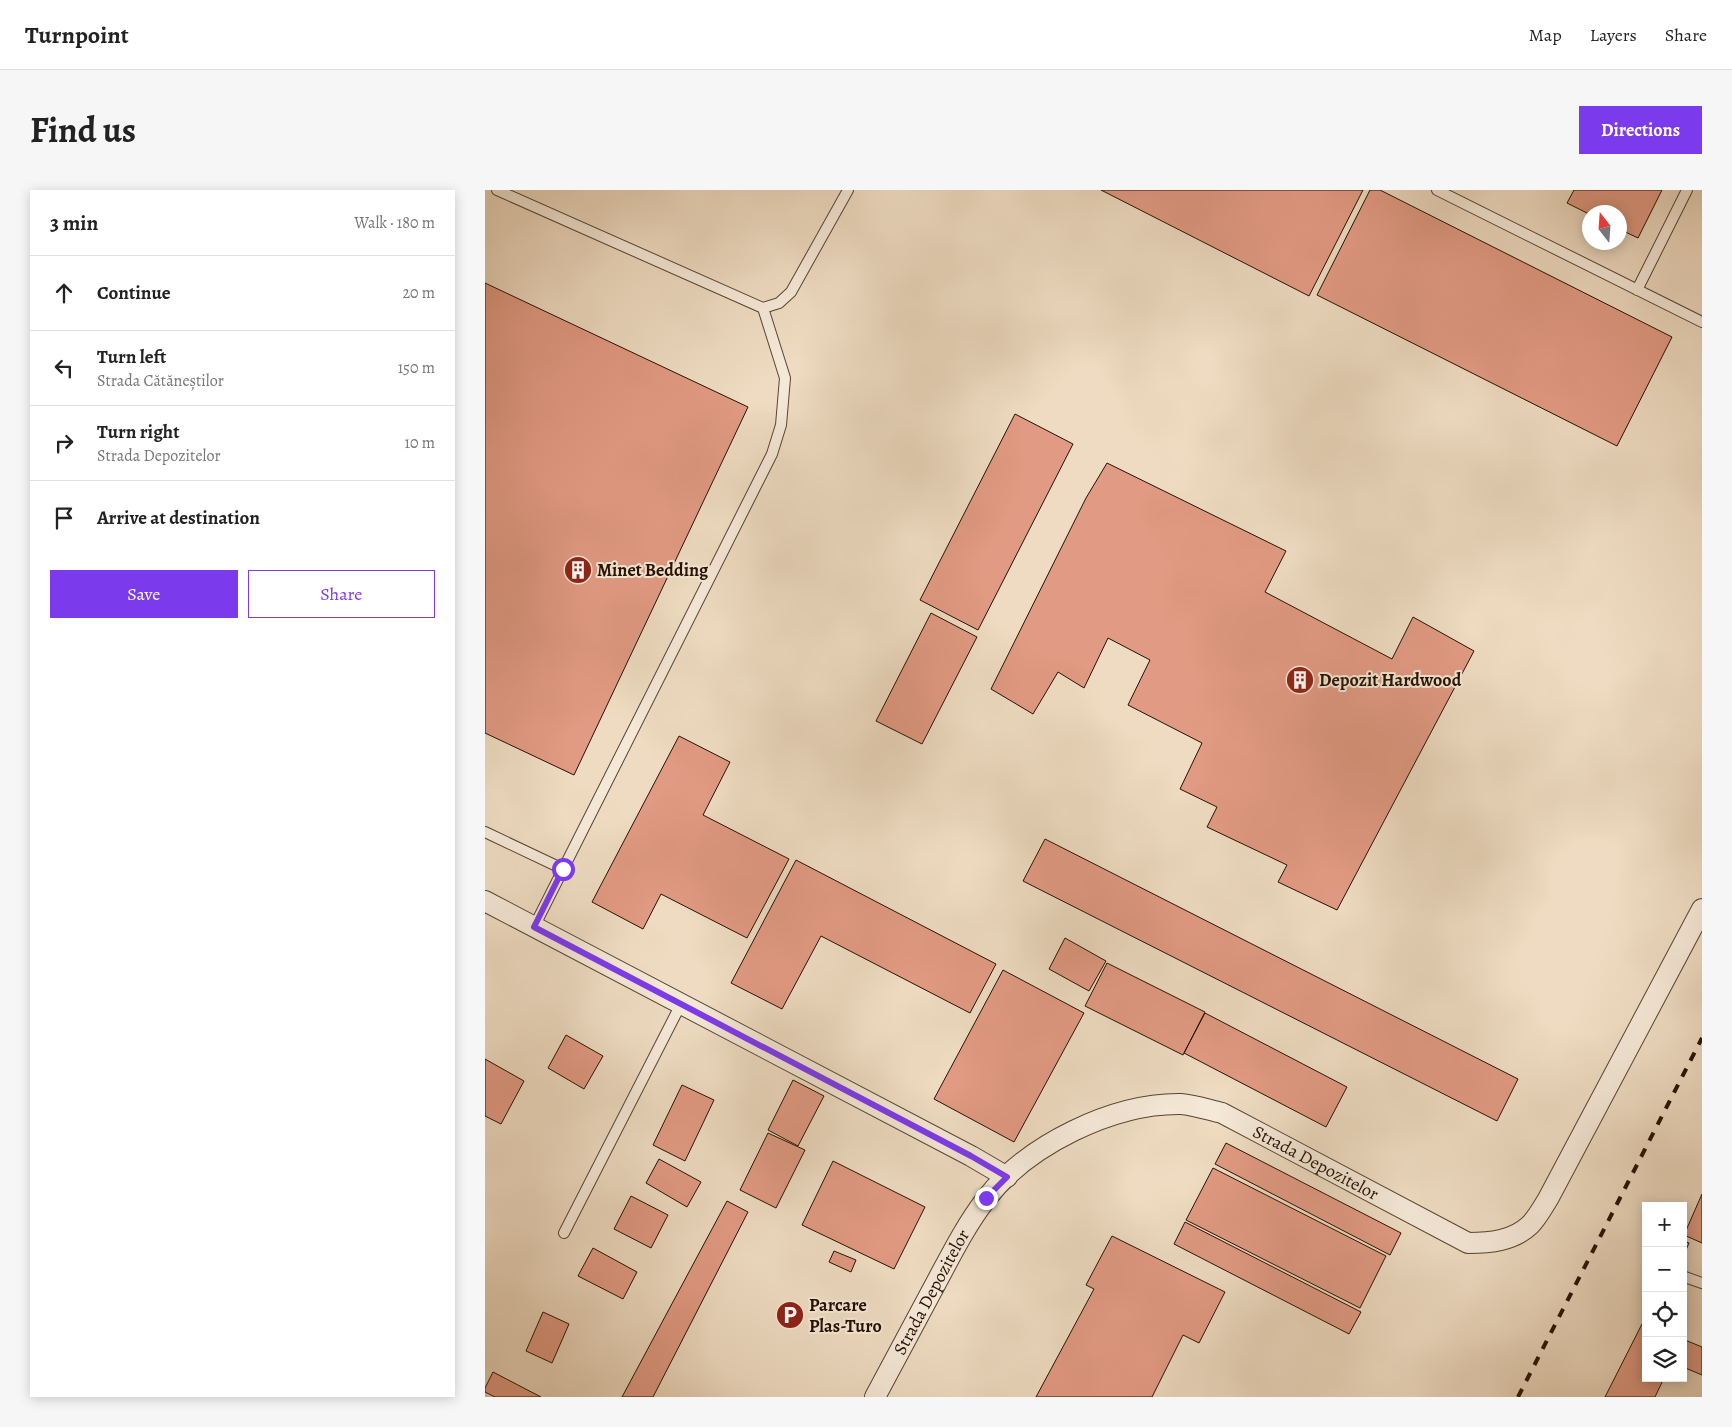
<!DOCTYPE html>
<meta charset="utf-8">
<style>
:root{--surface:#fff;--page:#f6f6f6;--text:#222;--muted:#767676;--line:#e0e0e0;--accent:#7c3aed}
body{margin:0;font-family:Alegreya,serif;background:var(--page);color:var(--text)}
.controls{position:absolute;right:15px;bottom:15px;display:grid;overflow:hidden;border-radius:0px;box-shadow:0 2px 12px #0003}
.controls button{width:45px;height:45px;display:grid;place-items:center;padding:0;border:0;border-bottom:1px solid var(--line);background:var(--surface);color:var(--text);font:25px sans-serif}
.compass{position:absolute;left:1097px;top:15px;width:45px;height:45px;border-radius:50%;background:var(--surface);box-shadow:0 2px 12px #0003;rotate:343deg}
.stop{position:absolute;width:15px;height:15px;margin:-11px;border:4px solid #7c3aed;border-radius:50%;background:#fff}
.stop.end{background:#7c3aed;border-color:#fff;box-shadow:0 1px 5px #0008}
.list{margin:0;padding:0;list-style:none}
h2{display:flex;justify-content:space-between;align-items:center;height:65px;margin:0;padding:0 20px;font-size:21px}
h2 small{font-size:16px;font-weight:400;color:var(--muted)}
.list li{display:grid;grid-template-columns:32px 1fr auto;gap:15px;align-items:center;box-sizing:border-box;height:75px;padding:0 20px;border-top:1px solid var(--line)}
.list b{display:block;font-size:19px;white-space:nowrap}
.list p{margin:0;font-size:16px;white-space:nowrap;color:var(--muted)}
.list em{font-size:16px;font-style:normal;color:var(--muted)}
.actions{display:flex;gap:10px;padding:15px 20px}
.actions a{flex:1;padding:11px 0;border:1px solid var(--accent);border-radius:0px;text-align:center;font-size:18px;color:var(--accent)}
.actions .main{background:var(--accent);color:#fff}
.icon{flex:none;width:28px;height:28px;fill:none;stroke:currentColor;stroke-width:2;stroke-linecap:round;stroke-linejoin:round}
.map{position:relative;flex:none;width:1217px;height:1207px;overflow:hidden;border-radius:0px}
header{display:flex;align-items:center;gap:30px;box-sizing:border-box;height:70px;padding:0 25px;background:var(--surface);border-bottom:1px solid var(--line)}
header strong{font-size:24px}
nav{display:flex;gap:28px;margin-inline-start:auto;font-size:18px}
.intro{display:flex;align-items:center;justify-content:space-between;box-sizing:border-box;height:120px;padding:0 30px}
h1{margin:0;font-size:35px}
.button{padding:12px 22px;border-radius:0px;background:var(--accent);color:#fff;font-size:18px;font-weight:700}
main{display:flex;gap:30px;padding:0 30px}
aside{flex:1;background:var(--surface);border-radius:0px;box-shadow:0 2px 12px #0003}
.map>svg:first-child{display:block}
.building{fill:#e19a83;stroke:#261100}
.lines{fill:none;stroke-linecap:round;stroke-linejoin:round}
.lane-casing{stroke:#584430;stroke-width:12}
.street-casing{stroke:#584430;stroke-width:22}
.lane{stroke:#f4e8d7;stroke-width:10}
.street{stroke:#f4e8d7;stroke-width:20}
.rail{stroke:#261100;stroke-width:4;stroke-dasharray:9 9;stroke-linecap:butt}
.route{stroke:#7c3aed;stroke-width:6}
.labels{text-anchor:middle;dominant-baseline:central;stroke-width:4;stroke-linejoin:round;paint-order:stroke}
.poi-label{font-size:18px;font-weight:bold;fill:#261100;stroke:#f4e8d7;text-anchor:start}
.street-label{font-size:18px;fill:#261100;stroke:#f4e8d7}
</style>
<header>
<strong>Turnpoint</strong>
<nav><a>Map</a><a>Layers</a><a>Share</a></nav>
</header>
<div class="intro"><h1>Find us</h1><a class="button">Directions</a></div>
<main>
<aside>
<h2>3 min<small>Walk · 180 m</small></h2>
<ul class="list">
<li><svg class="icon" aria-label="ahead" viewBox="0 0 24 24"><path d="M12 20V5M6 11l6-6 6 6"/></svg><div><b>Continue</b></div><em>20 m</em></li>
<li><svg class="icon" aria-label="left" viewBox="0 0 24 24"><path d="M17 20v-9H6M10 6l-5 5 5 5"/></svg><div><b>Turn left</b><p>Strada Cătăneștilor</p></div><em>150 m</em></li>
<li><svg class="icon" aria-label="right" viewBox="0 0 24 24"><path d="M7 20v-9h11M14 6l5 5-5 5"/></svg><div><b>Turn right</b><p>Strada Depozitelor</p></div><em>10 m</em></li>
<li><svg class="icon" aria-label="arrive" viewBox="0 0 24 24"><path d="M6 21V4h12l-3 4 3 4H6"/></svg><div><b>Arrive at destination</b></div></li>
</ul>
<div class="actions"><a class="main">Save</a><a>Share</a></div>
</aside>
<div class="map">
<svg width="1217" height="1207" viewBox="0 0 1217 1207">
<rect width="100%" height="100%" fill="#eedbc1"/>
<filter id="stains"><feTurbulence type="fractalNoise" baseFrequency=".004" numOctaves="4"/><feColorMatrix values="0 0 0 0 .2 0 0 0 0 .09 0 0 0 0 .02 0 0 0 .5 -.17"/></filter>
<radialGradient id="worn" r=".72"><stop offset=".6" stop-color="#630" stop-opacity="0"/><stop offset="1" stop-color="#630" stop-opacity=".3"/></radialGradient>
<!-- building -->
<path class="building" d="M616,0H878L824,106Z
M885,0H895L1187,147L1132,256L832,105Z
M1089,0H1177L1153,48L1134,39V22H1104V24L1082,13Z
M0,93L263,217L89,585L0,543Z
M530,224L588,254L493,440L435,410Z
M622,273L801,361L780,402L907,469L928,427L989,461L852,720L793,692L802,675L722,637L732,617L695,599L717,553L643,515L665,470L623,448L599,498L573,482L548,524L506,499L601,308Z
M446,423L492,447L437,554L391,531Z
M194,546L245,572L218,625L304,669L262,748L176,704L158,739L107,712Z
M560,649L1033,889L1012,931L538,691Z
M311,670L511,774L485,823L336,746L297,819L246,793Z
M580,748L621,771L604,801L564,779Z
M622,773L720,822L698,865L600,816Z
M518,780L599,823L529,952L449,909Z
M720,823L862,897L841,937L699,863Z
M81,845L118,866L99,899L63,878Z
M0,869L39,891L16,934L0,926Z
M308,890L339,906L313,956L283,940Z
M197,895L229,910L200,971L168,955Z
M283,943L320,960L291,1018L255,1000Z
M741,953L916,1043L905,1065L730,974Z
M174,969L216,992L202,1017L161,993Z
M348,971L440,1017L409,1079L317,1035Z
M728,978L901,1066L875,1118L701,1030Z
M1217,1004V1053L1199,1045Z
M146,1006L183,1025L166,1058L129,1039Z
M242,1011L263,1022L168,1207H137Z
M700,1032L876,1122L864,1144L689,1054Z
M627,1046L740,1102L714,1153L698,1145L667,1207H551L609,1099L601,1095Z
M1198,1051L1204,1053L1198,1067Z
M108,1058L152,1082L138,1109L93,1086Z
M349,1061L371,1070L366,1082L344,1072Z
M58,1122L84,1134L67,1173L41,1161Z
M1157,1134L1161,1137V1188H1179L1170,1207H1120Z
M1200,1150L1217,1157V1185L1198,1177V1156Z
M8,1182L56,1207H10L0,1202V1198Z"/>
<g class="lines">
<defs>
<path id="lane" d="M12,0L278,118L294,113L306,102L363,0
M952,0L1217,132
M1152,100L1202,0
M0,642L78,679
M49,737L287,264L296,235L300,188L278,118
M79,1043L196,814
M1200,1087L1217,1093"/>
<g id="street">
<path d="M0,711L486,966L522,987"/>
<path id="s1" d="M390,1207C410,1169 431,1131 451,1093C466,1065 481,1035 501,1009C542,955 628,913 696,914C709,915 724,920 737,923L983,1053C1005,1053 1028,1051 1045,1035C1052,1028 1058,1017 1063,1009L1217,719"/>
</g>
</defs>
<!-- lane casing -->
<use href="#lane" class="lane-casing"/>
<!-- street casing -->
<use href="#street" class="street-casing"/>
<!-- lane -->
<use href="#lane" class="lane"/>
<!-- street -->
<use href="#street" class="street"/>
<!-- rail -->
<path class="rail" d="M1033,1207L1217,848"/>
</g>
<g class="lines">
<!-- route -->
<path class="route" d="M78,679L49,737L486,966L522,987L501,1008"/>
</g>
<!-- icons -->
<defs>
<symbol id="building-disc" viewBox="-11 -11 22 22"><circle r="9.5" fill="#8f2418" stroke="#f4e8d7"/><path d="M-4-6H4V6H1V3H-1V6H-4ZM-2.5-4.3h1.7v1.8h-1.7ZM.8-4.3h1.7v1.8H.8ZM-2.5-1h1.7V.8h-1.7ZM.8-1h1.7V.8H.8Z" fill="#fff"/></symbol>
<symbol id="parking-disc" viewBox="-11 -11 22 22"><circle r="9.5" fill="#8f2418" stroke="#f4e8d7"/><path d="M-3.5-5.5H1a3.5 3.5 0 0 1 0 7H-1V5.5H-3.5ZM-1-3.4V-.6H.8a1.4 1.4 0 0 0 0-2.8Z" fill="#fff"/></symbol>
</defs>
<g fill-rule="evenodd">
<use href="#building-disc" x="77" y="364" width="32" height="32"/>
<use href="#building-disc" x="799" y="474" width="32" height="32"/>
<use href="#parking-disc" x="289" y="1109" width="32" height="32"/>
</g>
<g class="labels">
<!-- poi labels -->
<g class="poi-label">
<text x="112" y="380">Minet Bedding</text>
<text x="834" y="490">Depozit Hardwood</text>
<text x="324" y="1115">Parcare<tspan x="324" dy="21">Plas-Turo</tspan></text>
</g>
<!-- street labels -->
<g class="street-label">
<text stroke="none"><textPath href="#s1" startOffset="599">Strada Depozitelor</textPath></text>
<text stroke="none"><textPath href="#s1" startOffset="119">Strada Depozitelor</textPath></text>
</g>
</g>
<rect width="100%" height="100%" filter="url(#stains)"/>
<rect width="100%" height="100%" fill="url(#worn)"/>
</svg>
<div class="controls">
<button>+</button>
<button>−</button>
<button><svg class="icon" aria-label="locate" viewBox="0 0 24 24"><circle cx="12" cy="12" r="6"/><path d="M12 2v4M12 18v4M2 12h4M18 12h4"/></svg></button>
<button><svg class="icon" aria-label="layers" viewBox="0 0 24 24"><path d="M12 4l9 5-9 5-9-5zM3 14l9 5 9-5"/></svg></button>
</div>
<svg class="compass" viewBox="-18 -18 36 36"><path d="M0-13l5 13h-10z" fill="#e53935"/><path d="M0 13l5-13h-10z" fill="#767676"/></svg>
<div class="stop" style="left:78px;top:679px"></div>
<div class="stop end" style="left:501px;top:1008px"></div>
</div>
</main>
